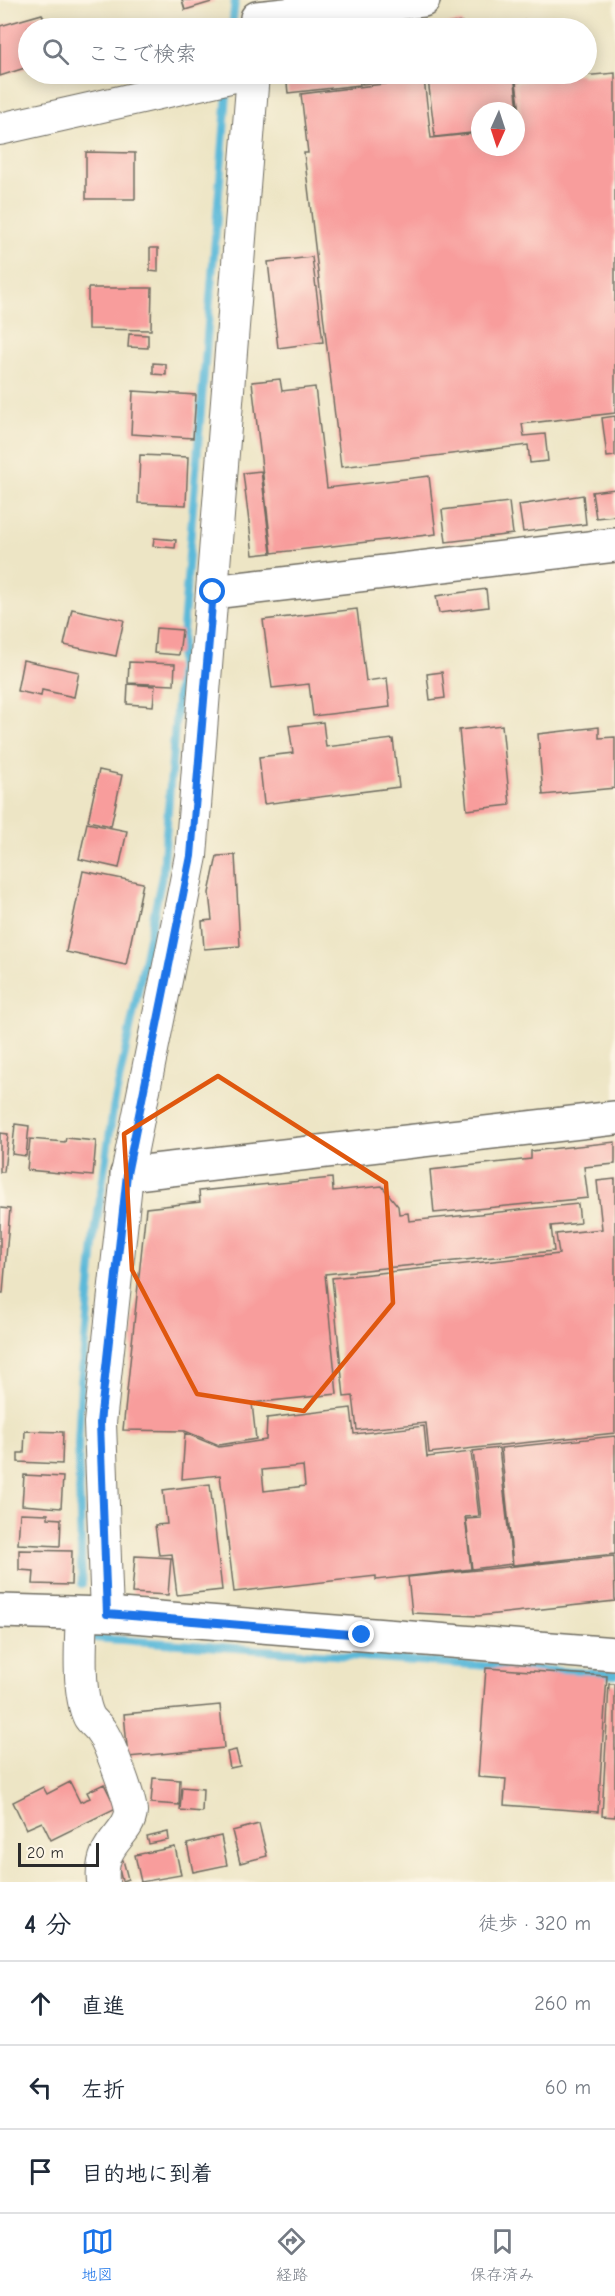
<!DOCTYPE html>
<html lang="ja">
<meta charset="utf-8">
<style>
:root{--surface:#fff;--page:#f6f6f7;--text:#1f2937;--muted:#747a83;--line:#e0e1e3;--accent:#1a73e8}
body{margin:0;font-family:"Comic Neue","Klee One",sans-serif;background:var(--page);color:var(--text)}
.compass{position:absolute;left:471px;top:102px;width:54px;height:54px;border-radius:50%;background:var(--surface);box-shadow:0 3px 15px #0003;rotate:183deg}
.scale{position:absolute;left:18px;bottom:15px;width:81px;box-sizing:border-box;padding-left:6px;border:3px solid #2b2b2b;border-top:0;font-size:16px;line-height:21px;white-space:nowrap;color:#2b2b2b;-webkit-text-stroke:4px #fcf5e5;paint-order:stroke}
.stop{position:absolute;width:18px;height:18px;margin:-14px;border:4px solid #1a73e8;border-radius:50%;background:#fff}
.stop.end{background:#1a73e8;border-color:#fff;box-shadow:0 2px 6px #0008}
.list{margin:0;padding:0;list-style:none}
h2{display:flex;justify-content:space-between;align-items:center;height:78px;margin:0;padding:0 24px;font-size:26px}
h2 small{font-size:20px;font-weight:400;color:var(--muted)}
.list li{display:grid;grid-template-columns:39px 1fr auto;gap:18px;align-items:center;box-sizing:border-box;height:84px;padding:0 24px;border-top:2px solid var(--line)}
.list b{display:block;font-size:22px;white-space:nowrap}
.list em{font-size:20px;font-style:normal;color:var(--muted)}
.icon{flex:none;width:33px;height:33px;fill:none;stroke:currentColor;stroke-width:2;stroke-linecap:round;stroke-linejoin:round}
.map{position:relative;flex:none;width:615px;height:1882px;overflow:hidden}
.search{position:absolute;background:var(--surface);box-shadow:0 3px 15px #0003;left:18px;right:18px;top:18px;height:66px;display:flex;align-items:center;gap:15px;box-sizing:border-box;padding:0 21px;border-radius:33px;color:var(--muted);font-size:22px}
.sheet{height:330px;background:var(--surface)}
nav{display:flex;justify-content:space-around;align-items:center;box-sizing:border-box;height:84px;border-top:2px solid var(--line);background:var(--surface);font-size:16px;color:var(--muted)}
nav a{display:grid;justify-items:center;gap:3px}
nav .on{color:var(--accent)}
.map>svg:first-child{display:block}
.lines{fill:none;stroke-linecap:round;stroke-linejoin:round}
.stream{stroke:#5bb9d9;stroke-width:8}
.building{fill:#f89d9c;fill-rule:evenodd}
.minor-casing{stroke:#6f6c61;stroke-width:34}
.tertiary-casing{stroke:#6f6c61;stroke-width:36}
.minor{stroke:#fff;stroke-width:32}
.tertiary{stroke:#fff;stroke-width:33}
.route{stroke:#1a73e8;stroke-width:8}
.marked{fill:none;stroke:#df570e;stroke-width:4.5;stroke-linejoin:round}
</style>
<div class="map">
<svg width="615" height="1882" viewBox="0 0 615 1882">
<rect width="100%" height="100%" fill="#fcf5e5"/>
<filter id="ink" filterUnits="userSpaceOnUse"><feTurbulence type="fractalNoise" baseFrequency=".0167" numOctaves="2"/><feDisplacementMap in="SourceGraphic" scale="12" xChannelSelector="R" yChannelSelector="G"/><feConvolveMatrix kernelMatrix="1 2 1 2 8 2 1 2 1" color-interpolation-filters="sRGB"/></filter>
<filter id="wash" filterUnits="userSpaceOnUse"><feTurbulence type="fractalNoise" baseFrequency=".008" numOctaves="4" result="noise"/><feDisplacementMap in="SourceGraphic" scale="24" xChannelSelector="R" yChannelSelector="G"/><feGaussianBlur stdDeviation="1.35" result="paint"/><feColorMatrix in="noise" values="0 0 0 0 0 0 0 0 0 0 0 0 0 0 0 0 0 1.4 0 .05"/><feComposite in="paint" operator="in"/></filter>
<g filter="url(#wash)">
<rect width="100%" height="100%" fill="#ede5c5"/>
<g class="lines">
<!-- stream -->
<path class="stream" d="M232,28L235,0
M82,1584L78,1446L81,1383L95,1234L113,1110L163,871L228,82
M94,1638L615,1675"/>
</g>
<g id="blocks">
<!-- building -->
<path class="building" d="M182,0H215V1L185,10Z
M42,14L47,28H28V67L0,76V26Z
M529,20L530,28H471V27Z
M462,22V28H429V26Z
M615,73V413L522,424L524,436L545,434L548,461L530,463L528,445L341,467L304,153H308L301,94L424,79L431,138L480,133V147H516V129L522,128L516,82L546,78V74H582V76Z
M286,74H359L360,85L288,93Z
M361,74H433V76L362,84Z
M472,74H514L520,127L516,128V111H480V132L435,137L428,79Z
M86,152L135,153V199H86Z
M150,248H158V272L150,271Z
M312,257L323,342L278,348L268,262Z
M88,288H152L151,330L88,329Z
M129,334L148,335V348L128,347Z
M153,363L166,364V375L153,374Z
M280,379L282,391L315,387L327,488L429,476L436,534L272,553L252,382Z
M133,391L196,395L193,438L131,434Z
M615,416V456L607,457L602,418Z
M140,455L188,457L186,505L138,503Z
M261,471L271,553L253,555L243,473Z
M615,489V516L596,518L592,492Z
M583,495L586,524L523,532L519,505Z
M509,502L513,534L446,542L442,510Z
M154,538L176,540L175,548L153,546Z
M486,589L488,607L439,613L436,596Z
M72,609L124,620L116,656L64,645Z
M357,609L366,681L387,678L390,707L313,716L309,684L272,688L263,620Z
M156,628L182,630L179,655L154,653Z
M23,660L79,672L74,697L42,690L41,696L17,691Z
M129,662L175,664L174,685L128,683Z
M442,672L445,698L430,700L427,674Z
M128,684L155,686L153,706L127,704Z
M323,722L326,747L393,739L399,787L264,804L259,757L293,753L289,726Z
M502,725L510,805L467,810L459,730Z
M599,727V738L615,737V788L543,795L538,734Z
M99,770L122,775L111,826L88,821Z
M87,823L127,831L119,868L79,859Z
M235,855L240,946L204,949L202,921L212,920L209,893L217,856Z
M83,871L143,883L126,965L66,952Z
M15,1124L29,1126L26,1156L12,1154Z
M0,1133L8,1134L4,1172H0Z
M66,1138L96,1141L93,1176L27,1170L30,1139L65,1142Z
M615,1142V1164L584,1167L588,1198L434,1213L430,1170L531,1159V1151Z
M332,1178L333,1191L382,1186L398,1206L399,1214L408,1213L409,1221L578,1204L580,1223L551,1226L554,1251L325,1274L337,1394L252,1403L256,1439L219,1445L185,1431L123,1430L146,1208L200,1202L199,1191Z
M615,1179V1433L429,1453L426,1423L357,1430L353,1396L344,1397L332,1278L559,1254L556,1234L602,1229L597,1181Z
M0,1208L10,1209L3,1293H0Z
M351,1408L354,1434L424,1426L427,1457L471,1452L479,1516L465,1517L471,1569L376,1580V1576L234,1592L220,1475L182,1479L185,1433L219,1447L266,1440L267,1418ZM303,1466L305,1486L264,1491L262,1470Z
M25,1431L63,1432L62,1464L18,1462V1453H24Z
M615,1436V1554L513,1565L501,1448Z
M499,1448L512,1564L472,1569L466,1519L481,1518L473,1451Z
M24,1475L63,1477L61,1508L22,1505Z
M210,1484L222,1590L177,1595L172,1554L159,1555L155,1525L167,1524L163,1490Z
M20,1513L48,1514V1518L61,1519L60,1546L18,1544Z
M19,1550L72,1551L71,1585L33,1584L34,1571L19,1570Z
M135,1556L171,1558L168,1595L132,1593Z
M614,1556L615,1601L478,1616L412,1613L408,1577Z
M486,1668L607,1676L598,1812L504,1805L506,1779L478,1777Z
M609,1684H615V1817L602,1816Z
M220,1705L224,1748L128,1757L124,1714Z
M236,1750L240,1766L230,1768L227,1752Z
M153,1778L180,1780L179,1805L151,1803Z
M70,1782L80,1802L90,1798L87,1792L104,1784L116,1808L51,1840L42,1822L26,1829L13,1802L43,1787L47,1794Z
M182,1787L203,1789L202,1812L180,1810Z
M259,1824L267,1856L240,1863L232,1831Z
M168,1832L169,1840L149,1844L147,1837Z
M221,1836L227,1865L193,1872L187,1844Z
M175,1847L181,1875L141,1882L135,1855Z
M123,1860L128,1879L122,1881L117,1861Z"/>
</g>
</g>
<g filter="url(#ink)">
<use href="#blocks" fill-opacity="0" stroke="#6f6c61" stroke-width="1.5"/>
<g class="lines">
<defs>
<path id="minor" d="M0,129L244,74
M82,1613C81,1640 77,1693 89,1717C92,1722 98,1726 101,1731C109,1741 131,1801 131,1812C129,1836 99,1841 103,1882
M107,1614L100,1423L127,1174L191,856L253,74"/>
<path id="tertiary" d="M257,18L423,0
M213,592L615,545
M127,1174L615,1118
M0,1611L107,1614L615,1654"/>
</defs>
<!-- minor casing -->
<use href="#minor" class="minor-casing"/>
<!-- tertiary casing -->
<use href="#tertiary" class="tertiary-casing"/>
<!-- minor -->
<use href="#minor" class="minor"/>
<!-- tertiary -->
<use href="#tertiary" class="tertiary"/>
</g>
</g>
<g class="lines" filter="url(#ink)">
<!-- route -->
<path class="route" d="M213,592L191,856L127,1174L100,1423L107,1614L362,1635"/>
</g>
<!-- marked area -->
<path class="marked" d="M218,1076L386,1183L393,1303L304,1411L197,1394L132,1270L124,1134Z"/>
</svg>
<svg class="compass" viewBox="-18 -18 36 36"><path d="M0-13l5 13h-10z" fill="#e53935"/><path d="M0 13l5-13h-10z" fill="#747a83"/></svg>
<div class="scale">20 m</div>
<div class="stop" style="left:213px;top:592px"></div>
<div class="stop end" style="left:362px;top:1635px"></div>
<div class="search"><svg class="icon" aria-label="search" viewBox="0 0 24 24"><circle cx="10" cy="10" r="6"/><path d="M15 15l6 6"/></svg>ここで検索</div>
</div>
<section class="sheet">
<h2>4 分<small>徒歩 · 320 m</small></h2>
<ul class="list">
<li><svg class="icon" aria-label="ahead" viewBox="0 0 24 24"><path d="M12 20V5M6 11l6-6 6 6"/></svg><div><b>直進</b></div><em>260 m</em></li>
<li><svg class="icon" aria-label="left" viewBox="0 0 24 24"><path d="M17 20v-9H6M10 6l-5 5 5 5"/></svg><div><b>左折</b></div><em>60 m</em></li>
<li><svg class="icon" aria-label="arrive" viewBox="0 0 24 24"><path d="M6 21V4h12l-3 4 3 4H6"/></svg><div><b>目的地に到着</b></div></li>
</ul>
</section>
<nav>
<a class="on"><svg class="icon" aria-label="map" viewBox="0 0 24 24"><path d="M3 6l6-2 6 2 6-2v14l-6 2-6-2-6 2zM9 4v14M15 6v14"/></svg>地図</a>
<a><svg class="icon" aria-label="directions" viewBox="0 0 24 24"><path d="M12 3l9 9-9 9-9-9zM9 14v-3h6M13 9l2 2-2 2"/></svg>経路</a>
<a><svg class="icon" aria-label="saved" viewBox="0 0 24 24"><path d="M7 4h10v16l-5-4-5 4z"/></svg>保存済み</a>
</nav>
